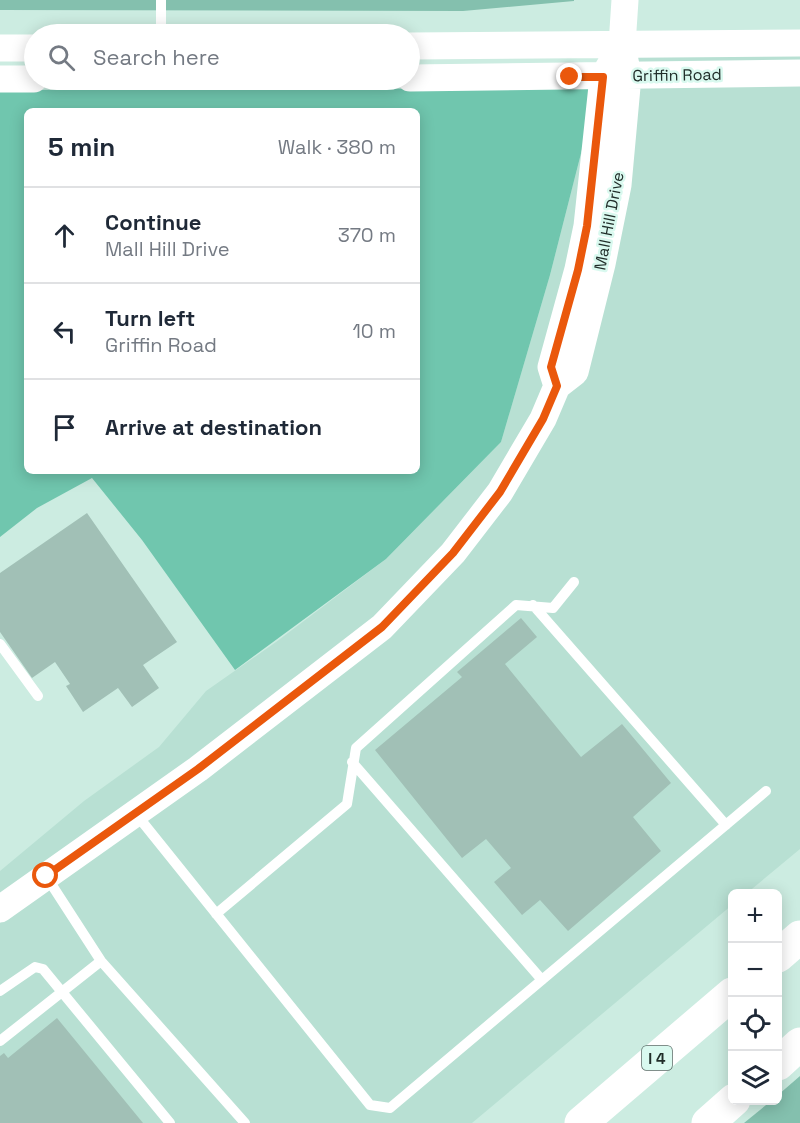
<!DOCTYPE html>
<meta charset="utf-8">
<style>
:root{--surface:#fff;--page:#f2f2f3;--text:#1f2937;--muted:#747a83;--line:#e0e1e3}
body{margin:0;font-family:"Space Grotesk",sans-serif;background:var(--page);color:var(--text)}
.controls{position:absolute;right:18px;bottom:18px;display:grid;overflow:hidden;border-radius:9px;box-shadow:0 3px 15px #0003}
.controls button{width:54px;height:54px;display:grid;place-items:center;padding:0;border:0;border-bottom:2px solid var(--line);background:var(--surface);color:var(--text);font:30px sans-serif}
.stop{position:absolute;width:18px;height:18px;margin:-14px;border:4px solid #ea580c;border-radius:50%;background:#fff}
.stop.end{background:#ea580c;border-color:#fff;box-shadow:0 2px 6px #0008}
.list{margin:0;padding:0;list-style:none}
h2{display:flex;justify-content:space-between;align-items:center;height:78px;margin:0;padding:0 24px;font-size:26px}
h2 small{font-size:20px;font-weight:400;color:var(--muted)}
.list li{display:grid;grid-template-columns:39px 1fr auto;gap:18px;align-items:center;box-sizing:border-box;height:96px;padding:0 24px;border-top:2px solid var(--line)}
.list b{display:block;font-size:22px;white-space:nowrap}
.list p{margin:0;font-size:20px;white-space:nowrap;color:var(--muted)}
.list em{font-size:20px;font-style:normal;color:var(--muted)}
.icon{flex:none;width:33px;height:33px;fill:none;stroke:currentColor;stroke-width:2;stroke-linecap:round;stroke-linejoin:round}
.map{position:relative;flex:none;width:800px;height:1123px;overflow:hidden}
.search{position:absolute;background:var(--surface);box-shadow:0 3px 15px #0003;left:24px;top:24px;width:396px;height:66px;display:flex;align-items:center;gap:15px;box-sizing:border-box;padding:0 21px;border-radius:33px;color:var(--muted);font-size:22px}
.panel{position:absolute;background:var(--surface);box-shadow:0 3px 15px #0003;left:24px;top:108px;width:396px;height:366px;border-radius:9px}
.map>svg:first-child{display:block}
.built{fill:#b8e0d3}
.green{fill:#84c0ae}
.forest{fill:#70c6ae;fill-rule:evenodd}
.building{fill:#a1c0b6}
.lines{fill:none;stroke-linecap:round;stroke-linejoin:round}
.service{stroke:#fff;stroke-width:10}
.tertiary{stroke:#fff;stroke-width:27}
.motorway{stroke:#fff;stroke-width:33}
.route{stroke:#ea580c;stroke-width:8}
.labels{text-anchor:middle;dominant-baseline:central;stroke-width:5;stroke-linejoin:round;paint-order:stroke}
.shield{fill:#d9f9ef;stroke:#586b65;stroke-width:1.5}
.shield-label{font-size:15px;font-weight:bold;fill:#212e2a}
.street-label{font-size:16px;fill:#212e2a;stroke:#d9f9ef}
</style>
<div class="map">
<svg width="800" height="1123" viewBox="0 0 800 1123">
<rect width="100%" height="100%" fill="#ccece1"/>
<!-- built -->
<path class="built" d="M800,54V62L637,65L634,56Z
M800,84V849L747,893L732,894V905L472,1123H0V923L203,778L507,499L636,87Z
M589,122L577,225L545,382L535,414L467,520L376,618L192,760L0,897V871L84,801L159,747L206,691L276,642L386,559L501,442L550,275Z"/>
<!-- green -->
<path class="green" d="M0,0H574V1L463,11L0,10Z
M800,1076V1123H744L771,1101L778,1100V1095Z"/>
<!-- forest -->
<path class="forest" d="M593,88L589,122L550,275L501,442L386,559L235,670L142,540L92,478L37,508L0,537V90ZM27,111H417V471H27Z"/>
<!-- building -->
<path class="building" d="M87,513L177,642L143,665L159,688L132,707L118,688L83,712L66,686L70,684L55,662L32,678L0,632V573Z
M521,618L537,637L505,664L581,757L622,724L671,783L633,817L661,851L568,931L540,900L522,915L494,882L511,868L486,839L462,858L375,750L462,677L457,672Z
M57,1018L143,1123H0V1056L4,1053L8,1058Z"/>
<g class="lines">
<!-- service -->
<path class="service" d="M161,0V34
M533,605L726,825
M0,644L38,696
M352,762L542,980
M136,814L370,1105L390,1108L766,791
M46,876L101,961L245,1123
M216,914L347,804L356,748L516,605L553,608L574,582
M0,991L35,967L43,969L170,1123
M0,1041L101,961"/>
<!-- tertiary -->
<path class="tertiary" d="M410,46L800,43
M0,48H34
M410,78L800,73
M0,79H34
M557,386L551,367L578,269L587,226L603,77L612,62
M0,909L198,769L382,627L453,553L500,492L543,419L557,386L575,372L602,264L618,185L628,76L622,45L625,0"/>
<!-- motorway -->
<path class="motorway" d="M778,956L800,937
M778,1064L800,1044
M581,1123L732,994
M708,1123L734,1100"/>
</g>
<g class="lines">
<!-- route -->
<path class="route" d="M46,876L198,769L382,627L453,553L500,492L543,419L557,386L551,367L578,270L587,226L603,77H570"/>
</g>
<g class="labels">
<!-- shield labels -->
<rect class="shield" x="642" y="1046" width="30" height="24" rx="4.5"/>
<g class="shield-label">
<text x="657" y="1058">I 4</text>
</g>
<!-- street labels -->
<g class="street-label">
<text transform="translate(677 75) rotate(-1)">Griffin Road</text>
<text transform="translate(609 221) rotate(-79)">Mall Hill Drive</text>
</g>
</g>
</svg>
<div class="controls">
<button>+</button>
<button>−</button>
<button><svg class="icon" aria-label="locate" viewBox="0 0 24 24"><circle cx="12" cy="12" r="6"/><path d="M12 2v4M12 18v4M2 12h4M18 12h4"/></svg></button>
<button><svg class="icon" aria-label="layers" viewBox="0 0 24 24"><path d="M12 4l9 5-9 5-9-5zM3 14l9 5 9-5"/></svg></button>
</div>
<div class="stop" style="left:46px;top:876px"></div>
<div class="stop end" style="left:570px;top:77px"></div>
<div class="search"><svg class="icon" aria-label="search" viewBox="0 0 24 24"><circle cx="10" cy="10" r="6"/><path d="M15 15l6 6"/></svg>Search here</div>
<section class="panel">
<h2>5 min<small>Walk · 380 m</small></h2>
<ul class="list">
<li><svg class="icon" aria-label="ahead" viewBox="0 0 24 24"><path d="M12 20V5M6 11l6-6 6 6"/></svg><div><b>Continue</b><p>Mall Hill Drive</p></div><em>370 m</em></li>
<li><svg class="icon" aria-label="left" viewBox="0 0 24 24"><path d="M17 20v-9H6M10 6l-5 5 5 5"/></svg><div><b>Turn left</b><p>Griffin Road</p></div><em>10 m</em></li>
<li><svg class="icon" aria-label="arrive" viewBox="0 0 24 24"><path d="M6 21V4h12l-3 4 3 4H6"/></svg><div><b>Arrive at destination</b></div></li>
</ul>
</section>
</div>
